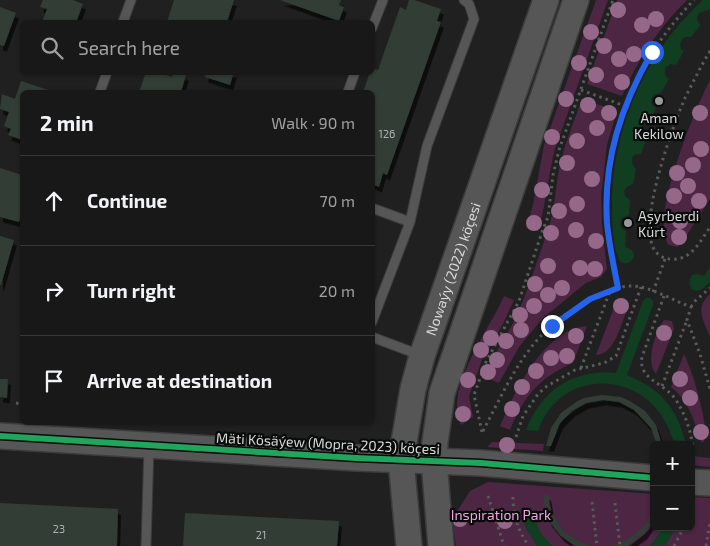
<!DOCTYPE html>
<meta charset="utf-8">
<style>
:root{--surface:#181818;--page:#212121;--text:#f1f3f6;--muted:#9fa0a2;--line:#363737}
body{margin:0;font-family:"Exo 2",sans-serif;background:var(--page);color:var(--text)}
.controls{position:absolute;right:15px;bottom:15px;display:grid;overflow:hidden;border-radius:8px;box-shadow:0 1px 4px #0004}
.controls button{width:45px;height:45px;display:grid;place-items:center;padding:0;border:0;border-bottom:1px solid var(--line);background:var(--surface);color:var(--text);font:25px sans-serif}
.stop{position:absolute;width:15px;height:15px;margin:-11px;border:4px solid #2563eb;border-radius:50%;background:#fff}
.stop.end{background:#2563eb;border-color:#fff;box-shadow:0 1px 5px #0008}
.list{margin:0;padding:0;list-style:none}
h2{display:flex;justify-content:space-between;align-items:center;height:65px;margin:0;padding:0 20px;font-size:21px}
h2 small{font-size:16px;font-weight:400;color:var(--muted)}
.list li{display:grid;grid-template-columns:32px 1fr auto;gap:15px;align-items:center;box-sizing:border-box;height:90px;padding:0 20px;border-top:1px solid var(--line)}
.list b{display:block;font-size:19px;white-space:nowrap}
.list em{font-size:16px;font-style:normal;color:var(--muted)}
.icon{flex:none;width:28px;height:28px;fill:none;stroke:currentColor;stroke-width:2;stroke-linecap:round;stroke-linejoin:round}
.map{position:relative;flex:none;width:710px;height:546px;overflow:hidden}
.search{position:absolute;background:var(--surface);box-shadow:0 1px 4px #0004;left:20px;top:20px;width:355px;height:55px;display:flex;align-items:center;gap:12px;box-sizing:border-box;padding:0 18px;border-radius:8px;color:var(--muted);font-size:19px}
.panel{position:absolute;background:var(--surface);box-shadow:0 1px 4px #0004;left:20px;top:90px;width:355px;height:335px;border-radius:8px}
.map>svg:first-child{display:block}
.green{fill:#4c2643}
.water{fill:#113d21}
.building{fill:#303d35;filter:url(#shadow)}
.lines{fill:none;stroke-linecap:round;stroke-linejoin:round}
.lane-casing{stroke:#3b3c3b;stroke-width:11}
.secondary-casing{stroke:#3b3c3b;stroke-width:28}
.path{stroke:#595a59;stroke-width:3;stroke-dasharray:2.5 4;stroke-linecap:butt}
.lane{stroke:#555655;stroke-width:9}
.secondary{stroke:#555655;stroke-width:25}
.cycleway-casing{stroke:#090a0a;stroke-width:9}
.cycleway{stroke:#20a55d;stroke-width:6}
.tree{fill:#956889}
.route{stroke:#2563eb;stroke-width:6}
.poi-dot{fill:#989998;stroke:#090a0a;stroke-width:2}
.labels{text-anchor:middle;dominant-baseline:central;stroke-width:4.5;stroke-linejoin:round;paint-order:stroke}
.number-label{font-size:11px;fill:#aeb3b0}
.poi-label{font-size:14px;fill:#d8dad9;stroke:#090a0a}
.street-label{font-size:14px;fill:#d8dad9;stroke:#090a0a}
.park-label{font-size:14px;fill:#f5a2df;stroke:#090a0a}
</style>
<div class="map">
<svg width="710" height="546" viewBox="0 0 710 546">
<defs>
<filter id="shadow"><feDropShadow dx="3" dy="5.5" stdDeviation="0" flood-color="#0009"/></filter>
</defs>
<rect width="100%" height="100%" fill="#202020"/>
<!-- green -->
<path class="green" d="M596,0H608L555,149C548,176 546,205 538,231L526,228L533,205L544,145Z
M617,0H687C659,27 637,61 622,96L587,84Z
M710,80V199L681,244L677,247L669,245C648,223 696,106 710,80Z
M582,99L617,111L607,145L601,196L602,226L607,269L601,277L586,283L543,318L519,347L499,383L485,377C492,356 505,339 515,319C528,291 537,261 547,233C555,211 555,188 560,165C565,143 574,121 582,99Z
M710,294V337C704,321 694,308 710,294Z
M504,296L514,300L503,324L482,360L469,396L473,417L461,425C443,389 490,329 504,296Z
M622,298L628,303V307C622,321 615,355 596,355L616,302Z
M664,320L672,321L674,329L656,374C645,362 655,332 664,320Z
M587,326L573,363C539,378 524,396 510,430L500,426C515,391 544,329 587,326Z
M684,354C692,370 710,426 704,442H701C699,437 698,432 696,427C691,411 684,397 671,387Z
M492,442L544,444L543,451L487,447Z
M691,456L710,458V467L691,465Z
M488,482L654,494V527H691V497L710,498V546H456L453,525L456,513L470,491Z"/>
<!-- water -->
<path class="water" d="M703,0H710V9L699,13L697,17L698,23L701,24L691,37C683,36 679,41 681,49L684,51L676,65L671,64L666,67C664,72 664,75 669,79L661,93C656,93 653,95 651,100L652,105L656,108L650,123C640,122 639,133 646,139L641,154C630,153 630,163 636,169L633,184L627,187L624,191L625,196L630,200L629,215L622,218L620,223L621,228L626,231L625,247C646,252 624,274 618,257C612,243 612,212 612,196C615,122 648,50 703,0Z
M710,267V282C707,284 704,288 700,290C689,294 687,281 692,275L698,274L704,276Z
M646,298H650L653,301V305L627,375C660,389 676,406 685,441L673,440C653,370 562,363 538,431L526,430C542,390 572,369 616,373L643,301Z
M531,508L540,532L552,546H537L526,529L520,509Z
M664,527H676L666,545L650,546Z"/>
<!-- building -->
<path class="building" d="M43,0H73L83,4L77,20L82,22H42L47,9L40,7Z
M174,0H234L227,22H167Z
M280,0H341L339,5L344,7L339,21Z
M409,0H414L441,9L437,21L441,22L387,175L383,173L379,187L372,184V92H363L370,72H372V68L378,70L400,7L406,10Z
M0,7L16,13L4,46L0,45Z
M146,72H158L172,77L173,72L186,75L181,92H139Z
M206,72H234L230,85L205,77Z
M21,81L54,92H22V140L8,135L11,129L4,126L9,112L0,109L2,94L15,99Z
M0,168L22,175V211L19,222L0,217Z
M0,236L14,240L1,285H0Z
M0,379H8L7,398L0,397Z
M602,395L621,397L630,401L645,411L656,425L662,445H657L651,428L634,410L619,402L603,400L586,403L572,411L560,423L551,446H546L551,428L561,413L576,402L584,398Z
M543,495H548L551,511L564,532L578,541L589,546H575L561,536L549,521L546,513Z
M0,503L118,509L117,546H0Z
M654,507V520L644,534L627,546H612L627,540L640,530L646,524Z
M185,513L339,521L337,546H183Z"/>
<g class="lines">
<defs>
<path id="lane" d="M123,22L131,0
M372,28L383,0
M100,92L107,72
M348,92L355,72
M372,208L410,222
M372,322L410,222L427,146L474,19L469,4L464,0
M372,337L420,355
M146,546L149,446"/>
<g id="secondary">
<path d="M0,436L356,458L481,463L654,478"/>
<path d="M691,482L710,483"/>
<path id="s1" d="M409,546L401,460L413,389L422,356L546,0"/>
<path d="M441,546L434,461L435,442L442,393L576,0"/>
</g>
</defs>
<!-- lane casing -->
<use href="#lane" class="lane-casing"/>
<!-- secondary casing -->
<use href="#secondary" class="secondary-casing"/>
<!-- path -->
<path class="path" d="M710,51C701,66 693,82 685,98C673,125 635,228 656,252C660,257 666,259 672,259C691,261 701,240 710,227
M581,90L625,106
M618,288C614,267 609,245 607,224C601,139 636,60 694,0
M653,292L665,259
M664,296L642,357C638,380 664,382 676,400C686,416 691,431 693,449
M691,307L695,301L710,288
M581,368L610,291
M662,386L687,320
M16,403L22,404
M483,431C502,395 520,353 552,325C562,316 575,309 587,301C602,292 623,283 641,287C658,291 675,301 691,307L687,320L700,354L710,389
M482,432L474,395L486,362L519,301L542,232L548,217L553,175L559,150L613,0
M516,437L523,416L538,394L547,386L575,370L604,363L616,356L641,287
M488,496L504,546
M513,497C513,515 518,531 529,546
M592,502L597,546
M615,503L620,546
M674,546L684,527
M706,546L710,522"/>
<!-- lane -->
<use href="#lane" class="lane"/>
<!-- secondary -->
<use href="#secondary" class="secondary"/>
<defs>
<path id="cycleway" d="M0,436L356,458L481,463L654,478"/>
</defs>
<!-- cycleway casing -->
<use href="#cycleway" class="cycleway-casing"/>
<!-- cycleway -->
<use href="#cycleway" class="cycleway"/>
</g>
<!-- trees -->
<g class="tree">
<circle cx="618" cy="10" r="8"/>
<circle cx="656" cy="19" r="8"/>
<circle cx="642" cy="25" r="8"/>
<circle cx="591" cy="32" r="8"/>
<circle cx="604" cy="46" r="8"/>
<circle cx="634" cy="54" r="8"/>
<circle cx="619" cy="59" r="8"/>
<circle cx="579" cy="63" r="8"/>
<circle cx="596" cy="75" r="8"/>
<circle cx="622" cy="82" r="8"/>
<circle cx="566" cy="99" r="8"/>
<circle cx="588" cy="105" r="8"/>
<circle cx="609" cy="113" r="8"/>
<circle cx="700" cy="113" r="8"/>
<circle cx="597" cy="128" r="8"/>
<circle cx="552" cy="137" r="8"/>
<circle cx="577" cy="141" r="8"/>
<circle cx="701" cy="149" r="8"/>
<circle cx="567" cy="163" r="8"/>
<circle cx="693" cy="165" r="8"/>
<circle cx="677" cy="173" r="8"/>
<circle cx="592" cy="179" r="8"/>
<circle cx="688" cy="186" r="8"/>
<circle cx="542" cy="190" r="8"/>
<circle cx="674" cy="196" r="8"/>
<circle cx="699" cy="201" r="8"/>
<circle cx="577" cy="204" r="8"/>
<circle cx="559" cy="211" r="8"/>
<circle cx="680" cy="221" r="8"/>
<circle cx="534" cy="223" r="8"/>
<circle cx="576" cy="230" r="8"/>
<circle cx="551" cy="233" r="8"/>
<circle cx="679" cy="237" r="8"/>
<circle cx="596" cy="241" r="8"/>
<circle cx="548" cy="266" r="8"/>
<circle cx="580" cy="268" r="8"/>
<circle cx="595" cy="269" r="8"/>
<circle cx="535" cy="284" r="8"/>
<circle cx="562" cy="288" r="8"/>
<circle cx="548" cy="295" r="8"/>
<circle cx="534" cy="306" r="8"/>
<circle cx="621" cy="306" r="8"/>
<circle cx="520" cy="315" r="8"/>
<circle cx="521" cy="330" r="8"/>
<circle cx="664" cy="333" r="8"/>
<circle cx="576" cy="336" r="8"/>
<circle cx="491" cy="338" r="8"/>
<circle cx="506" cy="341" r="8"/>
<circle cx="481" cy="350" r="8"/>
<circle cx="567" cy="356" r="8"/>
<circle cx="551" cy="358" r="8"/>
<circle cx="497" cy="360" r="8"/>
<circle cx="536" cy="371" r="8"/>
<circle cx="488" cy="372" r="8"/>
<circle cx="680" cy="379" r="8"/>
<circle cx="468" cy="380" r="8"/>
<circle cx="522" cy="387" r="8"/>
<circle cx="690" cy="398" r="8"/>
<circle cx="512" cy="409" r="8"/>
<circle cx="463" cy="414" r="8"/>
<circle cx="701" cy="432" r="8"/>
<circle cx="507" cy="445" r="8"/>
<circle cx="460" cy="519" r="8"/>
<circle cx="505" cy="521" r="8"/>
</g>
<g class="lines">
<!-- route -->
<path class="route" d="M552,326L590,299L618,288C614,267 609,245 607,223C603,160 621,106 652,52"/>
</g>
<!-- markers -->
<g class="poi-dot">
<circle cx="659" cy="101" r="5"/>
<circle cx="628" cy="223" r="5"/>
</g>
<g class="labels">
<!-- number labels -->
<g class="number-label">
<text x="387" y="133">126</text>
<text x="59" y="528">23</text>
<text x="261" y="534">21</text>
</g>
<!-- poi labels -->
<g class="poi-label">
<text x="659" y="117">Aman<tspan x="659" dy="16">Kekilow</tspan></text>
<text x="638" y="215" text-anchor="start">Aşyrberdi<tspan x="638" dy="16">Kürt</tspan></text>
</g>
<!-- street labels -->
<g class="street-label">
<text stroke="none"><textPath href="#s1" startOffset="285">Nowaýy (2022) köçesi</textPath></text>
<text transform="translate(328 443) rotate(3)">Mäti Kösäýew (Mopra, 2023) köçesi</text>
</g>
<!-- park labels -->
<g class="park-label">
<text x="501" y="514">Inspiration Park</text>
</g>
</g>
</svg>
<div class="controls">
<button>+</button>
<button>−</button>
</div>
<div class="stop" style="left:652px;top:52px"></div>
<div class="stop end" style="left:552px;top:326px"></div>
<div class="search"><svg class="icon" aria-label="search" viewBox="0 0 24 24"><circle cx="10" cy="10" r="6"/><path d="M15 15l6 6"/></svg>Search here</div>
<section class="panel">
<h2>2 min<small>Walk · 90 m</small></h2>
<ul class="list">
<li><svg class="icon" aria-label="ahead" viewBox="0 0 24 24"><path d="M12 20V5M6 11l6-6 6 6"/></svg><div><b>Continue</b></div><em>70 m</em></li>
<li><svg class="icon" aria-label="right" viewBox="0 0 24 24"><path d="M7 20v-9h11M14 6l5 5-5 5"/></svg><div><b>Turn right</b></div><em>20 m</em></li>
<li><svg class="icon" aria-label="arrive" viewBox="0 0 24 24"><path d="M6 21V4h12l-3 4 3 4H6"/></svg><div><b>Arrive at destination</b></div></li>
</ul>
</section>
</div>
